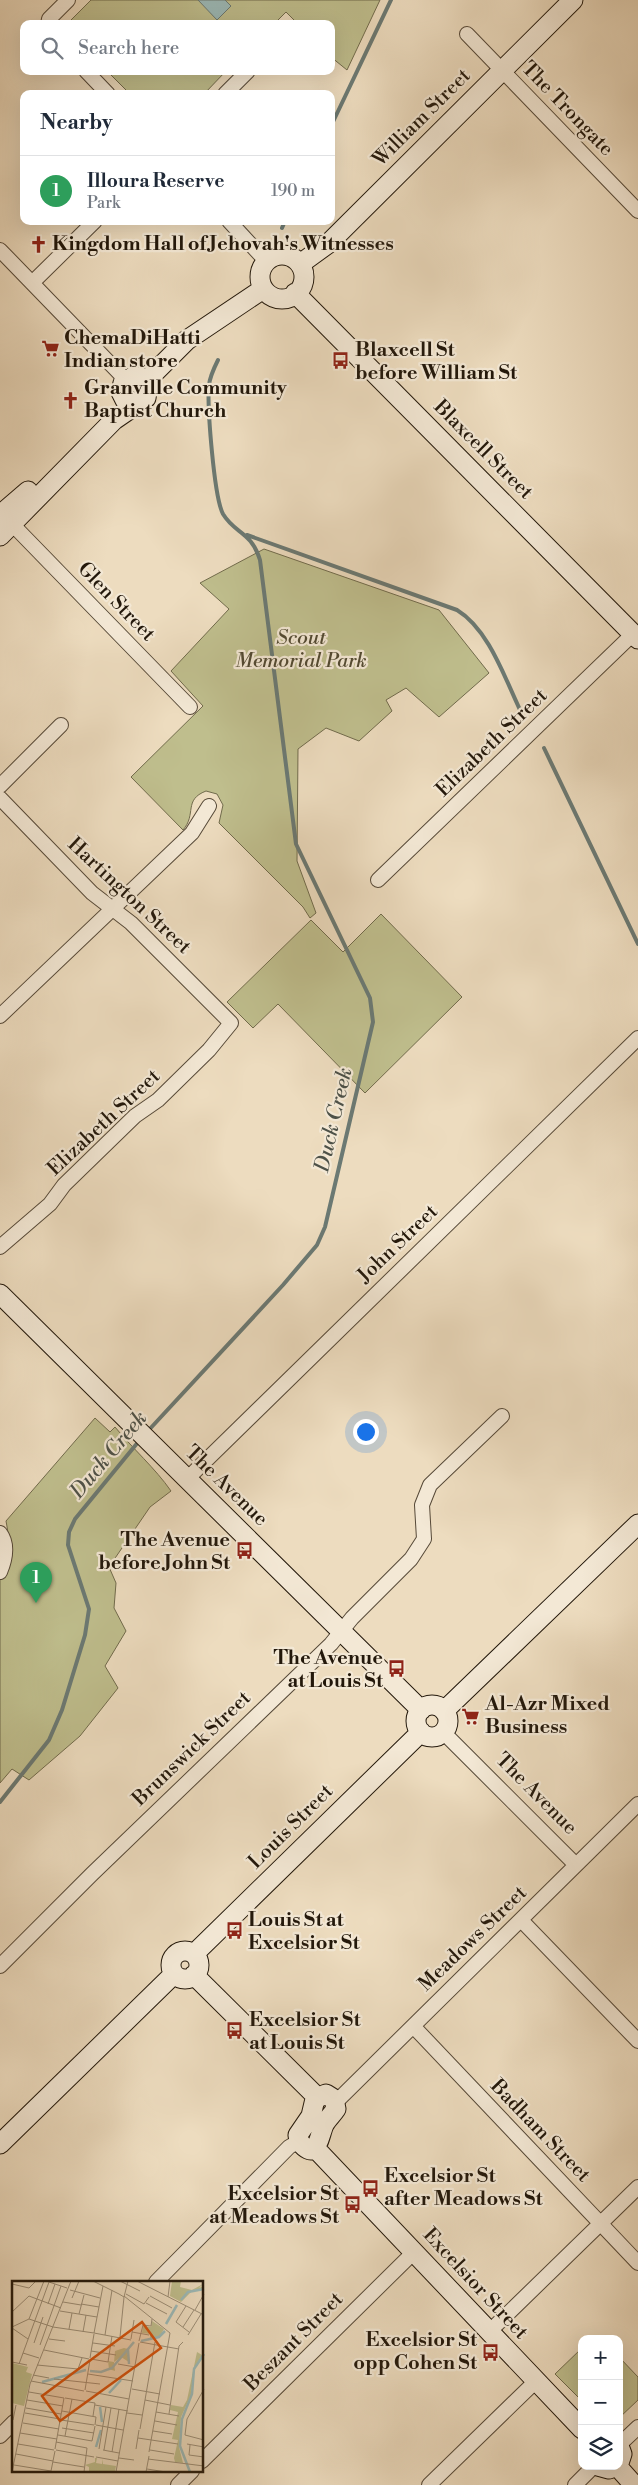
<!DOCTYPE html>
<meta charset="utf-8">
<style>
:root{--surface:#fff;--page:#f6f6f7;--text:#1f2937;--muted:#747a83;--line:#e0e1e3;--accent:#8f2418}
body{margin:0;font-family:"Libre Bodoni",serif;background:var(--page);color:var(--text)}
.controls{position:absolute;right:15px;bottom:15px;display:grid;overflow:hidden;border-radius:10px;box-shadow:0 5px 20px #0002}
.controls button{width:45px;height:45px;display:grid;place-items:center;padding:0;border:0;border-bottom:1px solid var(--line);background:var(--surface);color:var(--text);font:25px sans-serif}
.you{position:absolute;left:365px;top:1431px;width:18px;height:18px;margin:-12px;border:4px solid #fff;border-radius:50%;background:#1a73e8;box-shadow:0 0 0 8px #1a73e833}
.badge{display:grid;place-items:center;width:32px;height:32px;border-radius:50%;background:var(--accent);color:#fff;font-size:16px;font-weight:700}
.pin{position:absolute;translate:-50% -41px;filter:drop-shadow(0 1px 2px #0008)}
.pin::after{content:'';position:absolute;top:26px;width:18px;height:15px;background:inherit;clip-path:polygon(0 0,100% 0,50% 100%)}
.list{margin:0;padding:0;list-style:none}
h2{display:flex;justify-content:space-between;align-items:center;height:65px;margin:0;padding:0 20px;font-size:21px}
h2 small{font-size:16px;font-weight:400;color:var(--muted)}
.list li{display:grid;grid-template-columns:32px 1fr auto;gap:15px;align-items:center;box-sizing:border-box;height:70px;padding:0 20px;border-top:1px solid var(--line)}
.list b{display:block;font-size:19px;white-space:nowrap}
.list p{margin:0;font-size:16px;white-space:nowrap;color:var(--muted)}
.list em{font-size:16px;font-style:normal;color:var(--muted)}
.icon{flex:none;width:28px;height:28px;fill:none;stroke:currentColor;stroke-width:2;stroke-linecap:round;stroke-linejoin:round}
.map{position:relative;flex:none;width:638px;height:2485px;overflow:hidden}
.search{position:absolute;background:var(--surface);box-shadow:0 5px 20px #0002;left:20px;top:20px;width:315px;height:55px;display:flex;align-items:center;gap:12px;box-sizing:border-box;padding:0 18px;border-radius:10px;color:var(--muted);font-size:19px}
.panel{position:absolute;background:var(--surface);box-shadow:0 5px 20px #0002;left:20px;top:90px;width:315px;height:135px;border-radius:10px}
.map>svg:first-child{display:block}
.green{fill:#bfbe8d;stroke:#716b4c}
.water{fill:#9bbab9;stroke:#6b7973}
.lines{fill:none;stroke-linecap:round;stroke-linejoin:round}
.stream{stroke:#6b7973;stroke-width:4}
.street-casing{stroke:#564938;stroke-width:16}
.secondary-casing{stroke:#23180b;stroke-width:21}
.street{stroke:#f3e8d5;stroke-width:14}
.secondary{stroke:#f3e8d5;stroke-width:19}
.labels{text-anchor:middle;dominant-baseline:central;stroke-width:4.5;stroke-linejoin:round;paint-order:stroke}
.street-label{font-size:20px;fill:#23180b;stroke:#f3e8d5}
.poi-label{font-size:20px;font-weight:bold;fill:#23180b;stroke:#f3e8d5;text-anchor:start}
.park-label{font-size:20px;font-style:italic;fill:#524a32;stroke:#f3e8d5}
.water-label{font-size:21px;font-style:italic;fill:#4d5148;stroke:#f3e8d5}
.inset-river{fill:none;stroke:#9bbab9;stroke-width:2.5}
.inset-road{fill:none;stroke:#9c8e77;stroke-width:1}
.view{fill:#d4520c;fill-opacity:0.15;stroke:#d4520c;stroke-width:2.5}
.inset-edge{fill:none;stroke:#23180b;stroke-width:2.5}
</style>
<div class="map">
<svg width="638" height="2485" viewBox="0 0 638 2485">
<rect width="100%" height="100%" fill="#eddcbf"/>
<filter id="stains"><feTurbulence type="fractalNoise" baseFrequency=".004" numOctaves="4"/><feColorMatrix values="0 0 0 0 .2 0 0 0 0 .09 0 0 0 0 .02 0 0 0 .5 -.17"/></filter>
<radialGradient id="worn" r=".72"><stop offset=".6" stop-color="#630" stop-opacity="0"/><stop offset="1" stop-color="#630" stop-opacity=".3"/></radialGradient>
<!-- green -->
<path class="green" d="M91,0H380L347,70L331,57V24H298L286,12L274,24H67Z
M107,71H226L204,94H130Z
M264,549L439,610L489,673L439,717L406,688L386,700L392,711L359,741L326,728L298,749L297,861L316,913L310,918L303,907L219,823L223,805L217,794L206,791C183,800 197,814 183,830L131,777L203,706L171,671L229,609L200,583Z
M381,914L462,997L365,1093L278,1004L253,1028L227,1002L311,920L343,952Z
M95,1418L110,1432L115,1427C133,1449 155,1468 171,1491L150,1507L109,1567L116,1583L114,1608L126,1631L105,1666L118,1688L80,1736L29,1780L12,1769L0,1783V1580C13,1561 10,1543 6,1521Z
M582,2348V2401L555,2374Z
M619,2357L638,2377V2400L619,2418Z"/>
<!-- water -->
<path class="water" d="M198,0H225L231,6L217,20Z"/>
<g class="lines">
<!-- stream -->
<path class="stream" d="M331,126L391,0
M282,228L285,221
M247,535L457,610C490,630 506,682 523,716
M544,748L638,944
M147,1432L283,1285L317,1245L325,1227L373,1022L370,998L296,844L260,560C251,531 235,534 223,514C214,497 207,406 209,385C210,376 214,368 218,360
M0,1802L49,1740L62,1710L85,1635L89,1609L68,1545L69,1532L75,1519L139,1441"/>
<defs>
<path id="street" d="M48,24L49,19L68,0
M467,34L638,211
M86,71L108,94
M225,94L248,71
M229,221L266,261
M0,250L125,379
M32,283L95,221
M13,525L190,707
M0,786L61,725
M0,798L92,893L131,923L231,1023L209,1050L158,1100L135,1116L64,1185L50,1204L0,1247
M378,880L633,634
M0,1016L192,833L209,806
M187,1479L638,1038
M0,1533C9,1545 5,1560 0,1572
M443,1732L576,1865
M521,1920L638,2041
M0,1966L92,1874L331,1644L352,1618L411,1559L424,1539L422,1505L430,1485L502,1416
M413,2026L638,2263
M336,2102L638,1804
M156,2282L289,2147L299,2141
M490,2331L638,2187
M0,2436L14,2422
M619,2445L638,2427
M202,2461L414,2252
M178,2485L192,2471
M429,2485L536,2381
M575,2485L594,2466"/>
<path id="secondary" d="M260 277a22 22 0 1 1 44 0a22 22 0 1 1-44 0Z
M300,264L329,243L573,0
M295,293L638,639
M146,381L187,340L263,289
M0,515L28,491
M0,536L114,420L146,398L148,385L142,378L134,376L123,383L121,392L125,400L138,403
M0,1294L421,1710
M416 1721a16 16 0 1 1 32 0a16 16 0 1 1-32 0Z
M444,1711L638,1524
M171 1965a14 14 0 1 1 28 0a14 14 0 1 1-28 0Z
M194,1954L421,1732
M194,1975L317,2097
M326,2094L334,2099L336,2109C332,2115 327,2119 324,2125C319,2136 317,2164 299,2141L298,2135L311,2116L315,2099Z
M0,2144L174,1974
M315,2148L582,2429
M619,2446L622,2454L619,2463
M598,2466L609,2469L617,2466
M617,2466L634,2485"/>
</defs>
<!-- street casing -->
<use href="#street" class="street-casing"/>
<!-- secondary casing -->
<use href="#secondary" class="secondary-casing"/>
<!-- street -->
<use href="#street" class="street"/>
<!-- secondary -->
<use href="#secondary" class="secondary"/>
</g>
<!-- icons -->
<defs>
<symbol id="church-bare" viewBox="-9 -9 18 18"><path d="M-1.2-6h2.4v3.5h3.3v2.4h-3.3V6h-2.4V-.1h-3.3v-2.4h3.3Z" fill="#8f2418" stroke="#f3e8d5" stroke-width="2.5" paint-order="stroke"/></symbol>
<symbol id="supermarket-bare" viewBox="-9 -9 18 18"><path d="M-6-5.5h2.5l.6 2H6L4.5 2H-2.5L-4.4-4H-6ZM-1.5 3.2a1.3 1.3 0 1 0 .1 0ZM3 3.2a1.3 1.3 0 1 0 .1 0Z" fill="#8f2418" stroke="#f3e8d5" stroke-width="2.5" paint-order="stroke"/></symbol>
<symbol id="bus-bare" viewBox="-9 -9 18 18"><path d="M-5-6H5V4H4V6H2V4H-2V6H-4V4H-5ZM-3.5-4V0h7V-4ZM-3.5 1.2v1.5H-2V1.2ZM2 1.2v1.5H3.5V1.2Z" fill="#8f2418" stroke="#f3e8d5" stroke-width="2.5" paint-order="stroke"/></symbol>
</defs>
<g fill-rule="evenodd">
<use href="#church-bare" x="26" y="232" width="25" height="25"/>
<use href="#supermarket-bare" x="38" y="336" width="25" height="25"/>
<use href="#bus-bare" x="328" y="348" width="25" height="25"/>
<use href="#church-bare" x="58" y="388" width="25" height="25"/>
<use href="#bus-bare" x="232" y="1538" width="25" height="25"/>
<use href="#bus-bare" x="384" y="1656" width="25" height="25"/>
<use href="#supermarket-bare" x="458" y="1704" width="25" height="25"/>
<use href="#bus-bare" x="222" y="1918" width="25" height="25"/>
<use href="#bus-bare" x="222" y="2018" width="25" height="25"/>
<use href="#bus-bare" x="358" y="2176" width="25" height="25"/>
<use href="#bus-bare" x="340" y="2192" width="25" height="25"/>
<use href="#bus-bare" x="478" y="2340" width="25" height="25"/>
</g>
<g class="labels">
<!-- street labels -->
<g class="street-label">
<text transform="translate(567 109) rotate(46)">The Trongate</text>
<text transform="translate(422 118) rotate(-45)">William Street</text>
<text transform="translate(483 450) rotate(45)">Blaxcell Street</text>
<text transform="translate(116 602) rotate(46)">Glen Street</text>
<text transform="translate(492 743) rotate(-44)">Elizabeth Street</text>
<text transform="translate(129 896) rotate(43)">Hartington Street</text>
<text transform="translate(104 1123) rotate(-43)">Elizabeth Street</text>
<text transform="translate(398 1244) rotate(-44)">John Street</text>
<text transform="translate(226 1486) rotate(44)">The Avenue</text>
<text transform="translate(192 1749) rotate(-44)">Brunswick Street</text>
<text transform="translate(536 1794) rotate(45)">The Avenue</text>
<text transform="translate(291 1827) rotate(-45)">Louis Street</text>
<text transform="translate(473 1939) rotate(-44)">Meadows Street</text>
<text transform="translate(540 2131) rotate(46)">Badham Street</text>
<text transform="translate(475 2284) rotate(47)">Excelsior Street</text>
<text transform="translate(294 2342) rotate(-45)">Beszant Street</text>
</g>
<!-- poi labels -->
<g class="poi-label">
<text x="52" y="244">Kingdom Hall of Jehovah's Witnesses</text>
<text x="64" y="338">ChemaDiHatti<tspan x="64" dy="23">Indian store</tspan></text>
<text x="355" y="350">Blaxcell St<tspan x="355" dy="23">before William St</tspan></text>
<text x="84" y="388">Granville Community<tspan x="84" dy="23">Baptist Church</tspan></text>
<text x="230" y="1540" text-anchor="end">The Avenue<tspan x="230" dy="23">before John St</tspan></text>
<text x="383" y="1658" text-anchor="end">The Avenue<tspan x="383" dy="23">at Louis St</tspan></text>
<text x="485" y="1704">Al-Azr Mixed<tspan x="485" dy="23">Business</tspan></text>
<text x="248" y="1920">Louis St at<tspan x="248" dy="23">Excelsior St</tspan></text>
<text x="249" y="2020">Excelsior St<tspan x="249" dy="23">at Louis St</tspan></text>
<text x="384" y="2176">Excelsior St<tspan x="384" dy="23">after Meadows St</tspan></text>
<text x="339" y="2194" text-anchor="end">Excelsior St<tspan x="339" dy="23">at Meadows St</tspan></text>
<text x="477" y="2340" text-anchor="end">Excelsior St<tspan x="477" dy="23">opp Cohen St</tspan></text>
</g>
<!-- park labels -->
<g class="park-label">
<text x="301" y="638">Scout<tspan x="301" dy="23">Memorial Park</tspan></text>
</g>
<!-- water labels -->
<g class="water-label">
<text transform="translate(334 1120) rotate(-77)">Duck Creek</text>
<text transform="translate(109 1455) rotate(-50)">Duck Creek</text>
</g>
</g>
<!-- overview -->
<g transform="translate(12 2281)">
<rect width="191" height="191" fill="#eddcbf"/>
<path d="M160,0H169L168,6L180,9L191,3L187,7L191,5V8L181,9L169,21L158,15ZM140,40L152,48L148,55L138,58V53L130,52L131,45L139,46ZM112,67L116,68L117,81L109,76L102,81L103,90L97,88L96,80L102,81L103,70ZM185,71L190,74L182,87L179,114L169,136L167,166L171,182L163,181L162,177L166,159L160,158L166,131L158,129L159,124L171,126L175,119ZM0,82L16,86L14,91L20,93L12,125L0,122ZM83,177H85L84,182L90,183L91,178V183L104,185L103,190L77,191V186L73,184L83,181Z" fill="#bfbe8d"/>
<path class="inset-river" d="M169,19L176,11L192,8M154,43L165,24M129,60L147,56L153,50M116,68L117,83M78,90L89,91L100,87L122,61M30,101L74,89M97,112L109,99M88,126L90,141M84,166L89,149M178,191L168,165L170,138L180,113L182,88L192,73"/>
<path class="inset-road" d="M81,0L107,13M108,0L128,10M125,0L192,34M37,1L55,7M0,3L17,7L24,0M58,9L88,17M107,13L112,16L108,56M114,13L132,23L137,16M112,15L158,52L137,171M138,15L160,27M112,16L116,0M156,16L158,0M60,17L67,0M51,21L69,24M134,22L155,33M36,23L43,3M69,23L87,26M174,25L164,41L177,51M183,29L192,13M48,30L85,36M0,31L17,15L49,27M67,33L72,14M17,38L32,0M0,46L17,38L41,46L82,52M171,46L182,29M0,47L16,58M57,48L60,32M71,51L74,34M120,51L137,54M82,52L91,5M82,52L119,59M93,54L100,9M176,54L189,33M37,58L53,60M119,58L122,39M127,60L131,44L139,45L140,38M128,61L167,68M22,62L31,36M81,62L103,65M28,64L49,5M32,69L77,78M79,70L104,74M11,72L27,77M78,77L82,53M79,78L96,81L100,55M0,81L15,84M7,83L37,1M106,83L123,86M25,84L66,88L70,77M76,93L121,100M21,94L37,97M42,98L88,103M19,100L72,110M120,108L148,113M192,108L175,138L173,154L192,159M73,109L78,79M74,110L117,118M17,111L52,117M53,117L83,122L81,135M15,119L51,125M133,119L158,124M83,124L116,130M14,127L49,133M50,130L84,136L83,144M144,131L167,135M13,132L48,138M115,132L130,134M157,133L167,65L171,61M1,139L4,124M49,139L82,144M143,140L165,144M11,142L47,148M84,144L111,149M50,147L82,152M128,148L143,61M141,150L160,153M8,152L45,158M46,154L80,160L83,145M53,155L60,118M126,157L166,163M44,161L75,167M6,163L42,169M175,163L192,166M178,164L177,174L192,176M43,168L52,117M87,168L94,126M124,168L127,149M44,169L82,176M91,169L107,172M92,169L99,127M138,169L162,173M100,171L107,128M4,173L41,180M84,176L106,180M107,177L122,179M136,178L192,185M41,181L72,186M2,184L39,190M135,188L154,191M39,190L43,170M0,191L18,103L59,0M72,191L75,167M104,191L127,62M134,191L137,175"/>
<path class="view" d="M130,41L149,67L48,140L30,115Z"/>
<rect width="191" height="191" class="inset-edge"/>
</g>
<rect width="100%" height="100%" filter="url(#stains)"/>
<rect width="100%" height="100%" fill="url(#worn)"/>
</svg>
<div class="controls">
<button>+</button>
<button>−</button>
<button><svg class="icon" aria-label="layers" viewBox="0 0 24 24"><path d="M12 4l9 5-9 5-9-5zM3 14l9 5 9-5"/></svg></button>
</div>
<div class="you"></div>
<div class="pin badge" style="left:36px;top:1603px;background:#2e9e5b">1</div>
<div class="search"><svg class="icon" aria-label="search" viewBox="0 0 24 24"><circle cx="10" cy="10" r="6"/><path d="M15 15l6 6"/></svg>Search here</div>
<section class="panel">
<h2>Nearby<small></small></h2>
<ul class="list">
<li><span class="badge" style="background:#2e9e5b">1</span><div><b>Illoura Reserve</b><p>Park</p></div><em>190 m</em></li>
</ul>
</section>
</div>
